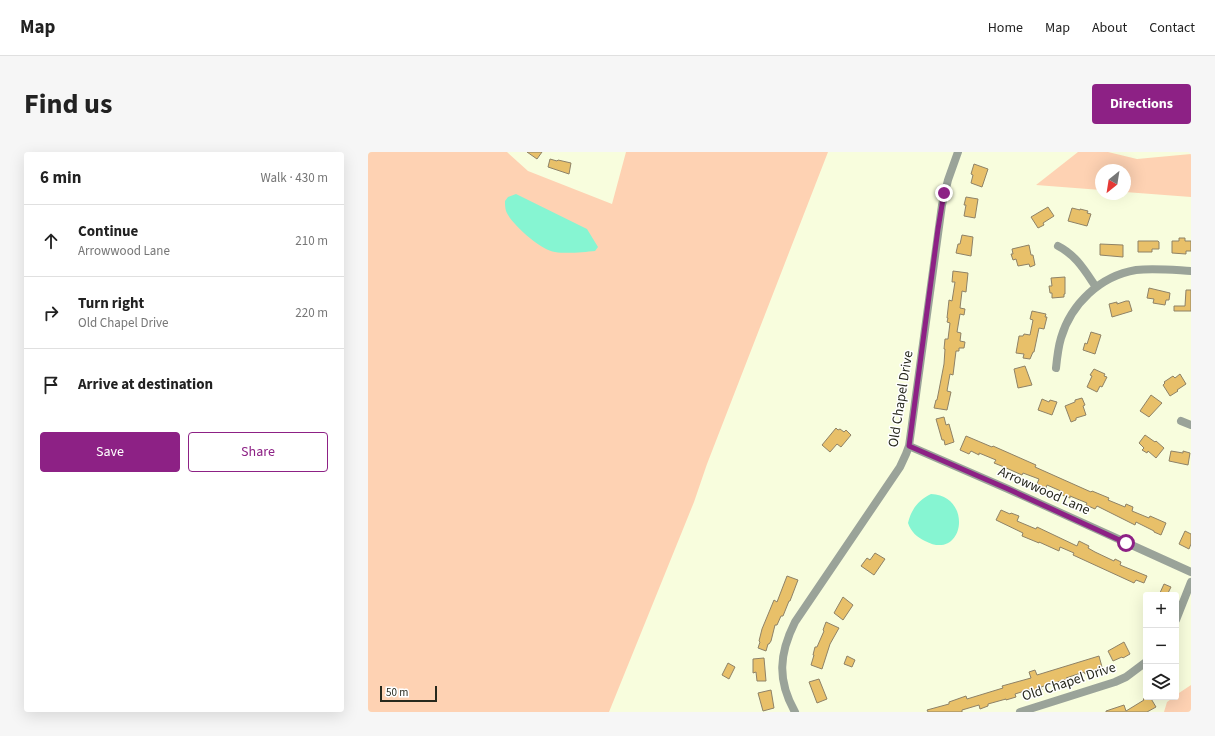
<!DOCTYPE html>
<meta charset="utf-8">
<style>
:root{--surface:#fff;--page:#f6f6f6;--text:#222;--muted:#767676;--line:#e0e0e0;--accent:#8d2185}
body{margin:0;font-family:"Source Sans 3",sans-serif;background:var(--page);color:var(--text)}
.controls{position:absolute;right:12px;bottom:12px;display:grid;overflow:hidden;border-radius:4px;box-shadow:0 4px 16px #0002}
.controls button{width:36px;height:36px;display:grid;place-items:center;padding:0;border:0;border-bottom:1px solid var(--line);background:var(--surface);color:var(--text);font:20px sans-serif}
.compass{position:absolute;left:727px;top:12px;width:36px;height:36px;border-radius:50%;background:var(--surface);box-shadow:0 4px 16px #0002;rotate:210deg}
.scale{position:absolute;left:12px;bottom:10px;width:57px;box-sizing:border-box;padding-left:4px;border:2px solid #27291d;border-top:0;font-size:11px;line-height:14px;white-space:nowrap;color:#27291d;-webkit-text-stroke:3px #fff;paint-order:stroke}
.stop{position:absolute;width:12px;height:12px;margin:-9px;border:3px solid #8d2185;border-radius:50%;background:#fff}
.stop.end{background:#8d2185;border-color:#fff;box-shadow:0 1px 4px #0008}
.list{margin:0;padding:0;list-style:none}
h2{display:flex;justify-content:space-between;align-items:center;height:52px;margin:0;padding:0 16px;font-size:17px}
h2 small{font-size:13px;font-weight:400;color:var(--muted)}
.list li{display:grid;grid-template-columns:26px 1fr auto;gap:12px;align-items:center;box-sizing:border-box;height:72px;padding:0 16px;border-top:1px solid var(--line)}
.list b{display:block;font-size:15px;white-space:nowrap}
.list p{margin:0;font-size:13px;white-space:nowrap;color:var(--muted)}
.list em{font-size:13px;font-style:normal;color:var(--muted)}
.actions{display:flex;gap:8px;padding:12px 16px}
.actions a{flex:1;padding:9px 0;border:1px solid var(--accent);border-radius:4px;text-align:center;font-size:14px;color:var(--accent)}
.actions .main{background:var(--accent);color:#fff}
.icon{flex:none;width:22px;height:22px;fill:none;stroke:currentColor;stroke-width:2;stroke-linecap:round;stroke-linejoin:round}
.map{position:relative;flex:none;width:823px;height:560px;overflow:hidden;border-radius:4px}
header{display:flex;align-items:center;gap:24px;box-sizing:border-box;height:56px;padding:0 20px;background:var(--surface);border-bottom:1px solid var(--line)}
header strong{font-size:19px}
nav{display:flex;gap:22px;margin-inline-start:auto;font-size:14px}
.intro{display:flex;align-items:center;justify-content:space-between;box-sizing:border-box;height:96px;padding:0 24px}
h1{margin:0;font-size:28px}
.button{padding:10px 18px;border-radius:4px;background:var(--accent);color:#fff;font-size:14px;font-weight:700}
main{display:flex;gap:24px;padding:0 24px}
aside{flex:1;background:var(--surface);border-radius:4px;box-shadow:0 4px 16px #0002}
.map>svg:first-child{display:block}
.green{fill:#fed2b3}
.water{fill:#86f5d2}
.building{fill:#e8c069;stroke:#8e8267}
.lines{fill:none;stroke-linecap:round;stroke-linejoin:round}
.minor{stroke:#9aa399;stroke-width:8}
.route{stroke:#8d2185;stroke-width:5}
.labels{text-anchor:middle;dominant-baseline:central;stroke-width:3;stroke-linejoin:round;paint-order:stroke}
.street-label{font-size:14px;fill:#27291d;stroke:#fff}
</style>
<header>
<strong>Map</strong>
<nav><a>Home</a><a>Map</a><a>About</a><a>Contact</a></nav>
</header>
<div class="intro"><h1>Find us</h1><a class="button">Directions</a></div>
<main>
<aside>
<h2>6 min<small>Walk · 430 m</small></h2>
<ul class="list">
<li><svg class="icon" aria-label="ahead" viewBox="0 0 24 24"><path d="M12 20V5M6 11l6-6 6 6"/></svg><div><b>Continue</b><p>Arrowwood Lane</p></div><em>210 m</em></li>
<li><svg class="icon" aria-label="right" viewBox="0 0 24 24"><path d="M7 20v-9h11M14 6l5 5-5 5"/></svg><div><b>Turn right</b><p>Old Chapel Drive</p></div><em>220 m</em></li>
<li><svg class="icon" aria-label="arrive" viewBox="0 0 24 24"><path d="M6 21V4h12l-3 4 3 4H6"/></svg><div><b>Arrive at destination</b></div></li>
</ul>
<div class="actions"><a class="main">Save</a><a>Share</a></div>
</aside>
<div class="map">
<svg width="823" height="560" viewBox="0 0 823 560">
<rect width="100%" height="100%" fill="#f8fddd"/>
<!-- green -->
<path class="green" d="M0,0H139L160,19L244,52L258,0H460L339,312L326,350L241,560H0Z
M710,0H740L769,7L823,2V45L757,40V18H733V38L668,33Z
M823,533V560H796L799,550L806,545H808V543Z"/>
<!-- water -->
<path class="water" d="M148,42L219,77L230,95L227,99C216,100 199,102 187,100C173,98 143,72 138,59C137,56 137,52 137,49L140,45Z
M563,342C606,344 596,410 557,389C549,385 543,380 540,371C543,358 550,348 563,342Z"/>
<!-- building -->
<path class="building" d="M159,0H174L169,7Z
M182,7L189,9L190,8L203,11L201,22L180,15Z
M606,12L620,17L614,35L603,31L605,23L603,22Z
M598,45L610,47L607,66L596,64L598,53H596Z
M680,55L686,64L675,71L676,73L670,76L663,65Z
M704,56L712,58V57L720,59L719,61L723,62L719,74L700,69Z
M594,83L605,85L603,104L588,101L590,92H592Z
M811,86H817V89H823V99H818V102L804,101V89H811Z
M770,89H790L791,90V97H784V100H770Z
M732,92L755,93V105L732,103Z
M661,93L663,103H665L667,113L662,115L661,112L650,114L648,107L645,108L643,102H645L644,97Z
M585,119L600,121L598,140L594,139L592,156L597,157L596,163L592,162L589,180L593,181L592,189L597,190L596,196H591V199H588L585,223L582,222L579,239L583,240L579,258L566,256L568,248H569L571,238L576,212L577,197H576L577,187H580L582,171L579,170L580,166H579L581,148L584,149L587,130H584Z
M697,125V142H696V145L684,146V141H682L681,134H684L683,126Z
M781,136L802,141L801,148H798L797,153L785,151L786,147L779,146Z
M818,138H823V159H806V154H817Z
M758,149H761L764,159L744,165L741,152L749,150V152Z
M664,159L678,162L677,165H679L676,177L671,176L666,200H665L662,207L655,206L656,202L648,201L651,184H655L656,182L662,183L665,168L662,167Z
M723,180L733,183L727,202L715,198L717,191L719,192Z
M657,214L664,233L650,236L646,217Z
M726,217L737,222L736,224L739,225L734,235L732,234L729,240L719,235L724,224L722,223Z
M812,222L818,232L809,238L810,239L802,244L795,233L797,231L796,230L805,224L807,226Z
M783,243L794,251L781,265L772,259Z
M714,246L717,253L715,254L718,263L708,266V268L703,270L697,254L707,250V248Z
M674,247L681,250L682,248L689,250L684,263L670,258Z
M576,265L578,273L581,272L586,290L577,293L576,288H574L568,267Z
M468,276L470,278L472,277L476,280L478,278L483,283L473,295L469,292L462,300L454,293Z
M777,283L787,290L788,289L796,296L788,306L780,299L779,301L774,298L776,296L771,291Z
M598,284L624,295L625,294L668,313L667,315L723,340L724,339L741,346L740,348L757,355L758,352L765,355L764,359L781,366L782,364L798,371L793,383L786,380V379L768,370L767,373L729,354L727,357L718,353L719,351L702,344V346L694,343L695,340L679,333L678,336L669,332L671,327L655,321L654,323L636,315L626,311L628,308L611,301V303L603,299L601,302L592,298Z
M803,299L815,301V299L822,301L820,313L801,309Z
M633,358L642,362L643,361L651,364L649,369L668,377L669,375L709,394L711,389L721,394L720,396L727,400L746,409L747,407L753,410L752,413L779,424L776,431L768,428L766,431L705,403L706,401L692,395L691,399L671,390V391L654,384L655,381L628,368Z
M817,379L823,382V392L821,397L811,392Z
M507,401L517,407L506,423L493,414L499,406L502,408Z
M419,424L430,428L422,449H421L415,464H413L409,473H407L403,489L401,492H400L398,499L390,496L392,490L391,489L394,477L406,448L409,450Z
M796,432L803,435L799,443H791Z
M475,445L485,453L475,468L466,461Z
M458,470L471,476L462,492L454,517L443,513L446,503H445L447,495H449L456,479L455,478Z
M756,490L762,502L755,506L754,505L745,509L740,499Z
M479,504L487,508L484,515L476,512Z
M731,504L734,515L717,522L716,520L698,526L699,527L673,535L674,538L664,541L663,537L647,542L648,545L638,548V547L620,552V554L612,557L611,553L594,558V560H560L559,558L581,552V550L598,544L599,547L635,536L634,534L663,526L661,520L667,518L669,523Z
M396,506L398,529H389L388,520L385,521V507Z
M360,511L367,515L361,527L354,523Z
M451,527L459,547L449,551L441,530Z
M403,538L406,556L395,559L390,541Z
M778,545H782L788,555L779,560H738V559L756,553L758,559L776,548L775,547Z"/>
<g class="lines">
<!-- minor -->
<path class="minor" d="M690,94C708,103 717,119 728,135
M688,216C689,206 690,196 693,186C703,152 732,124 768,118C786,116 805,118 823,119
M813,269L823,273
M541,294L640,337L823,420
M808,468L823,430
M427,560C409,528 411,502 427,470L532,315L538,302L541,294L574,53L580,28L590,0
M652,560L747,530L758,525L778,510"/>
</g>
<g class="lines">
<!-- route -->
<path class="route" d="M576,41L570,77L541,294L640,337L758,391"/>
</g>
<g class="labels">
<!-- street labels -->
<g class="street-label">
<text transform="translate(533 247) rotate(-81)">Old Chapel Drive</text>
<text transform="translate(676 339) rotate(24)">Arrowwood Lane</text>
<text transform="translate(701 530) rotate(-18)">Old Chapel Drive</text>
</g>
</g>
</svg>
<div class="controls">
<button>+</button>
<button>−</button>
<button><svg class="icon" aria-label="layers" viewBox="0 0 24 24"><path d="M12 4l9 5-9 5-9-5zM3 14l9 5 9-5"/></svg></button>
</div>
<svg class="compass" viewBox="-18 -18 36 36"><path d="M0-13l5 13h-10z" fill="#e53935"/><path d="M0 13l5-13h-10z" fill="#767676"/></svg>
<div class="scale">50 m</div>
<div class="stop" style="left:758px;top:391px"></div>
<div class="stop end" style="left:576px;top:41px"></div>
</div>
</main>
